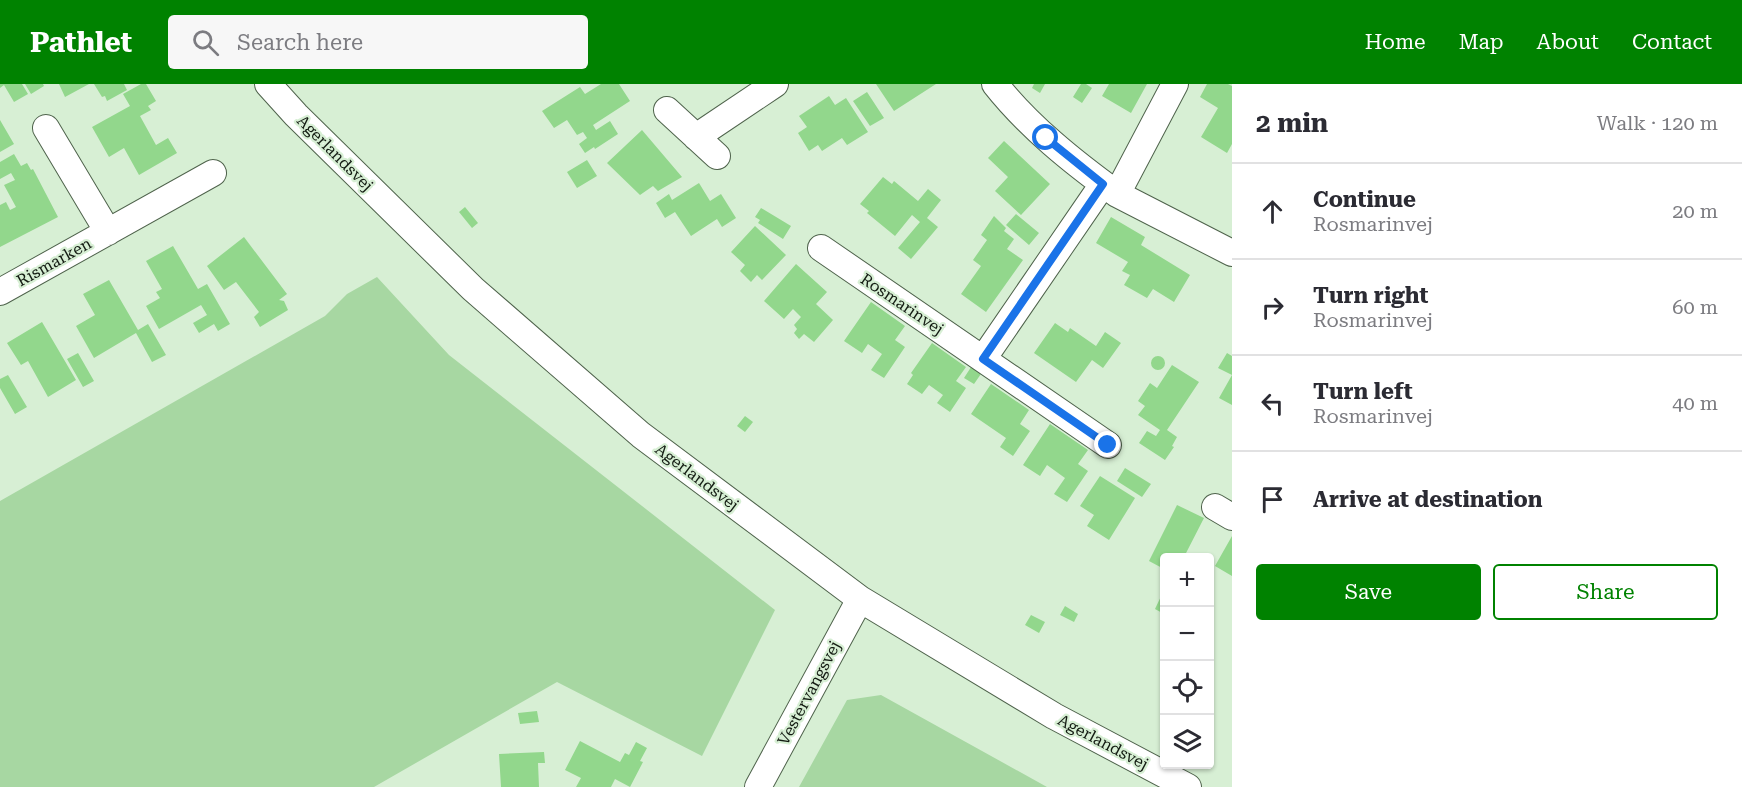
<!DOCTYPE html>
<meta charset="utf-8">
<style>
:root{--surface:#fff;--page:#f7f7f7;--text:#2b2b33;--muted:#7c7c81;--line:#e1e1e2;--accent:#008200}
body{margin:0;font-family:"Roboto Serif",serif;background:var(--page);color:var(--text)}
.controls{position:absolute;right:18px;bottom:18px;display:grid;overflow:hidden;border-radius:6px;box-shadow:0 2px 4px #0004}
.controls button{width:54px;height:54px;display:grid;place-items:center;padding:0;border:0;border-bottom:2px solid var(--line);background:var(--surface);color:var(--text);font:30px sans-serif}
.stop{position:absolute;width:18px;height:18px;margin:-14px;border:4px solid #1a73e8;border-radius:50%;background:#fff}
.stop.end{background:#1a73e8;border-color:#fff;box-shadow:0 2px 6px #0008}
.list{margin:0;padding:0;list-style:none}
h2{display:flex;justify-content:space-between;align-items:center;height:78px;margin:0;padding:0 24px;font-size:26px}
h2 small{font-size:20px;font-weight:400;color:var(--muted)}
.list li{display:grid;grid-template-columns:39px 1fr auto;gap:18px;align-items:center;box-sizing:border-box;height:96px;padding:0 24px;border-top:2px solid var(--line)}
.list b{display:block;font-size:22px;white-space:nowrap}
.list p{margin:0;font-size:20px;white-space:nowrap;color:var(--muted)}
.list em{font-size:20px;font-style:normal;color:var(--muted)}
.actions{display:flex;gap:12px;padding:18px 24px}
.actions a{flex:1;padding:14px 0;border:2px solid var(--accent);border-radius:6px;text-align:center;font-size:21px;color:var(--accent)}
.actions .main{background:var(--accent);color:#fff}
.icon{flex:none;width:33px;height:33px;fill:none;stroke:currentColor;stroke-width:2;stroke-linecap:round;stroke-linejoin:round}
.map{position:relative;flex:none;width:1232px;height:703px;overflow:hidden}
header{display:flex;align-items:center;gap:36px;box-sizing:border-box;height:84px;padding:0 30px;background:var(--accent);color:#fff}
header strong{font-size:28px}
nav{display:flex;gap:33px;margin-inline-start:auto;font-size:21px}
.search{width:420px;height:54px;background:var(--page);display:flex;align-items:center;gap:15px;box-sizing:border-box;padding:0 21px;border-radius:6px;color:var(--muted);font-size:22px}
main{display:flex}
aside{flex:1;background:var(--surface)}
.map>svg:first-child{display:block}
.green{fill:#a7d7a2}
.building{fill:#92d78c}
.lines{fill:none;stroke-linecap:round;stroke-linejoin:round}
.minor-casing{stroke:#4f634c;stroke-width:28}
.minor{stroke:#fff;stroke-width:26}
.route{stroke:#1a73e8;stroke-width:8}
.labels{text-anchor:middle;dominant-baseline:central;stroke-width:4.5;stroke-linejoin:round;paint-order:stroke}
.street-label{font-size:16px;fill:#131b12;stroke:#d7efd4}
</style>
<header>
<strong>Pathlet</strong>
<div class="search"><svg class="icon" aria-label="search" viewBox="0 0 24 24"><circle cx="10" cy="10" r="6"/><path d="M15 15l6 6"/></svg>Search here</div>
<nav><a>Home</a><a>Map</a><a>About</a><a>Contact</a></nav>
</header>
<main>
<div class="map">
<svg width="1232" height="703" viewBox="0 0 1232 703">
<rect width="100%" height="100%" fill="#d7efd4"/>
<!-- green -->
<path class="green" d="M377,193L449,271L775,526L702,672L557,598L374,703H0V417L325,232L347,210Z
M881,611L1047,703H799L847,616Z"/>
<!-- building -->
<path class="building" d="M0,0H22L28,10L14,18L4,1L0,4Z
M25,0H43L44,2L31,10Z
M59,0H89L65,13Z
M94,0H124L127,6L107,17L105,12L102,13Z
M141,0H146L156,17L148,22L151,26L140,32L156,61L168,54L177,69L139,91L124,64L109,73L92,43L130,22L123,10Z
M601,0H619L630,17L593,41L596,46L610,37L618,50L595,65L594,63L585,69L579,60L587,54L583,48L577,51L567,36L554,44L542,27L580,3L585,10Z
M876,0H936L894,27Z
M1034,0H1045L1040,9L1032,4Z
M1081,0H1086L1092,4L1082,19L1073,13Z
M1109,0H1147L1131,29L1102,12Z
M1207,0H1228L1232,2V60L1227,69L1201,53L1218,24L1200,13Z
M867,8L884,34L870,42L853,17Z
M829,12L835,21L846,14L868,48L847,61L842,54L822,67L818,61L809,67L798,49L807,43L799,32Z
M0,36L14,60L0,68Z
M642,46L682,93L658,107L653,102L640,111L607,79Z
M1004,57L1050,100L1021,131L995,107L1008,93L988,74Z
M14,70L21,82L27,79L31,86L33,85L58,133L0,163V121L6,118L10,126L16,123L4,101L15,96L11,89L0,95V78Z
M587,76L597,92L577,104L567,88Z
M883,93L892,100L894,97L918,117L928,105L941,116L927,134L938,143L911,175L898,164L920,138L912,131L895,152L867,129L869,127L860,120Z
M699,99L710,117L721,110L736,134L722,143L717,135L691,152L675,128L665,134L656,119L669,110L672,116Z
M465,123L478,139L472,144L459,128Z
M761,124L791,142L783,155L758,139L760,136L755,133Z
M1016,130L1039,149L1029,161L1006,141Z
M994,132L1006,144L1004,147L1014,155L1007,165L1023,176L986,228L961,210L981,182L973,176L987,156L981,151Z
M1111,133L1145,153L1141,161L1190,191L1174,218L1153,205L1147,214L1124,201L1130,191L1122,187L1128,178L1096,159Z
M755,142L786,171L762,196L757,191L751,198L740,187L745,181L731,168Z
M244,153L287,210L279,216L284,217L288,226L260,243L254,233L259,228L236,198L224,206L207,182Z
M173,162L198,205L207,200L230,240L218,247L214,240L199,249L193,239L207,231L201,221L159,245L146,222L160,214L156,208L162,205L146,177Z
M796,180L827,208L816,220L833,236L814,258L804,250L799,255L794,249L797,245L794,241L801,233L793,225L784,235L764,217Z
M109,196L138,246L148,240L166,271L152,278L136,249L94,274L76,242L95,231L83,210Z
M871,218L905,242L895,256L905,263L884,294L871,286L882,270L868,260L862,269L844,257Z
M42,238L76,296L48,313L28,277L21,281L7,259Z
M1055,239L1068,248L1070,244L1096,262L1105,248L1121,259L1103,284L1092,276L1076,298L1034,269Z
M932,259L966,283L956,297L966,304L950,328L937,319L943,311L929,301L922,310L907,300L913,291L911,289Z
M78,269L94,297L83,303L67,275Z
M1227,269L1232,272V321L1219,314L1232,291L1218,284Z
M1151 279a7 7 0 1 1 14 0a7 7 0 1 1-14 0Z
M973,280L983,287L974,300L964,294Z
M1172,281L1199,298L1167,346L1177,353L1172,362L1174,363L1165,376L1139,359L1147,347L1156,352L1160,346L1138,331L1145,322L1138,317L1150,299L1157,304Z
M8,291L27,323L15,330L0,304V295Z
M991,300L1029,326L1020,340L1030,347L1013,372L1000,363L1006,354L971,330Z
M745,332L753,338L745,348L737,342Z
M1050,340L1088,366L1078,380L1088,387L1067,418L1054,410L1065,394L1047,381L1040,392L1023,381Z
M1125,384L1151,400L1142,413L1117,397Z
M1100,392L1135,414L1109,456L1087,442L1094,431L1080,422Z
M1177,421L1204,434L1184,473H1164V485L1149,477Z
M1232,452V492L1215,482Z
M1164,506V530L1155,525Z
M1065,522L1078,530L1074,538L1060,531Z
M1031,531L1045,538L1039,549L1025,541Z
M537,627L539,638L520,640L518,629Z
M580,657L620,678L625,669L629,671L636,658L647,664L640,677L643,678L630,703L615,695L611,703H576L581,694L565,686Z
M544,668L545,679H538L539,703H501L499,670Z"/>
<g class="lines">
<defs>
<path id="minor" d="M268,0L296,31L473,205L641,351L860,515L1054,632L1188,703
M995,0C1029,43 1073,78 1117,110L1232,169
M667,26L717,72
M46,44L108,148
M696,53L775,0
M1117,110L1175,0
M821,164L1108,361
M0,208L213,89
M983,275L1103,100
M1215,423L1232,433
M758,703L860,515"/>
</defs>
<!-- minor casing -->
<use href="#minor" class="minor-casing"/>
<!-- minor -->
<use href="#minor" class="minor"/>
</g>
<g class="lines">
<!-- route -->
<path class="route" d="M1046,54L1103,100L983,275L1108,361"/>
</g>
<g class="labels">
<!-- street labels -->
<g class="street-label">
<text transform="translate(335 69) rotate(45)">Agerlandsvej</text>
<text transform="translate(54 178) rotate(-29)">Rismarken</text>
<text transform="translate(902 220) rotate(34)">Rosmarinvej</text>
<text transform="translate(697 393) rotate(37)">Agerlandsvej</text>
<text transform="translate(809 609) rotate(-62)">Vestervangsvej</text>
<text transform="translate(1103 658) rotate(28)">Agerlandsvej</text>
</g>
</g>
</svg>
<div class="controls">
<button>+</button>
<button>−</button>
<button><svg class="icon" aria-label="locate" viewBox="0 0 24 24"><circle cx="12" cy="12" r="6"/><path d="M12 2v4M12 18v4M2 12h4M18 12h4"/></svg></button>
<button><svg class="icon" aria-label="layers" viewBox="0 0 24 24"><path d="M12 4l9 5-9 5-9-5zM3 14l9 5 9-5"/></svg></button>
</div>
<div class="stop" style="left:1046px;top:54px"></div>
<div class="stop end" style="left:1108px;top:361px"></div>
</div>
<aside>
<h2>2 min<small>Walk · 120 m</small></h2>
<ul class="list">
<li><svg class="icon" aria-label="ahead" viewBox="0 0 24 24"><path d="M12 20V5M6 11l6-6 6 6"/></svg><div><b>Continue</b><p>Rosmarinvej</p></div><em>20 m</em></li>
<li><svg class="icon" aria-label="right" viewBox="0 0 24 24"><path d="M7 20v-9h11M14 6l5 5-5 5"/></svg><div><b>Turn right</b><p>Rosmarinvej</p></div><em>60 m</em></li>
<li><svg class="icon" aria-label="left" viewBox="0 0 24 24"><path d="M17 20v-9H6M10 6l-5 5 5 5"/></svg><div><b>Turn left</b><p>Rosmarinvej</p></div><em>40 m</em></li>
<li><svg class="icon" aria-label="arrive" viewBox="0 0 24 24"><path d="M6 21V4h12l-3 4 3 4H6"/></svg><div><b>Arrive at destination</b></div></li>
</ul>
<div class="actions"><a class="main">Save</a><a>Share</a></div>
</aside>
</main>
